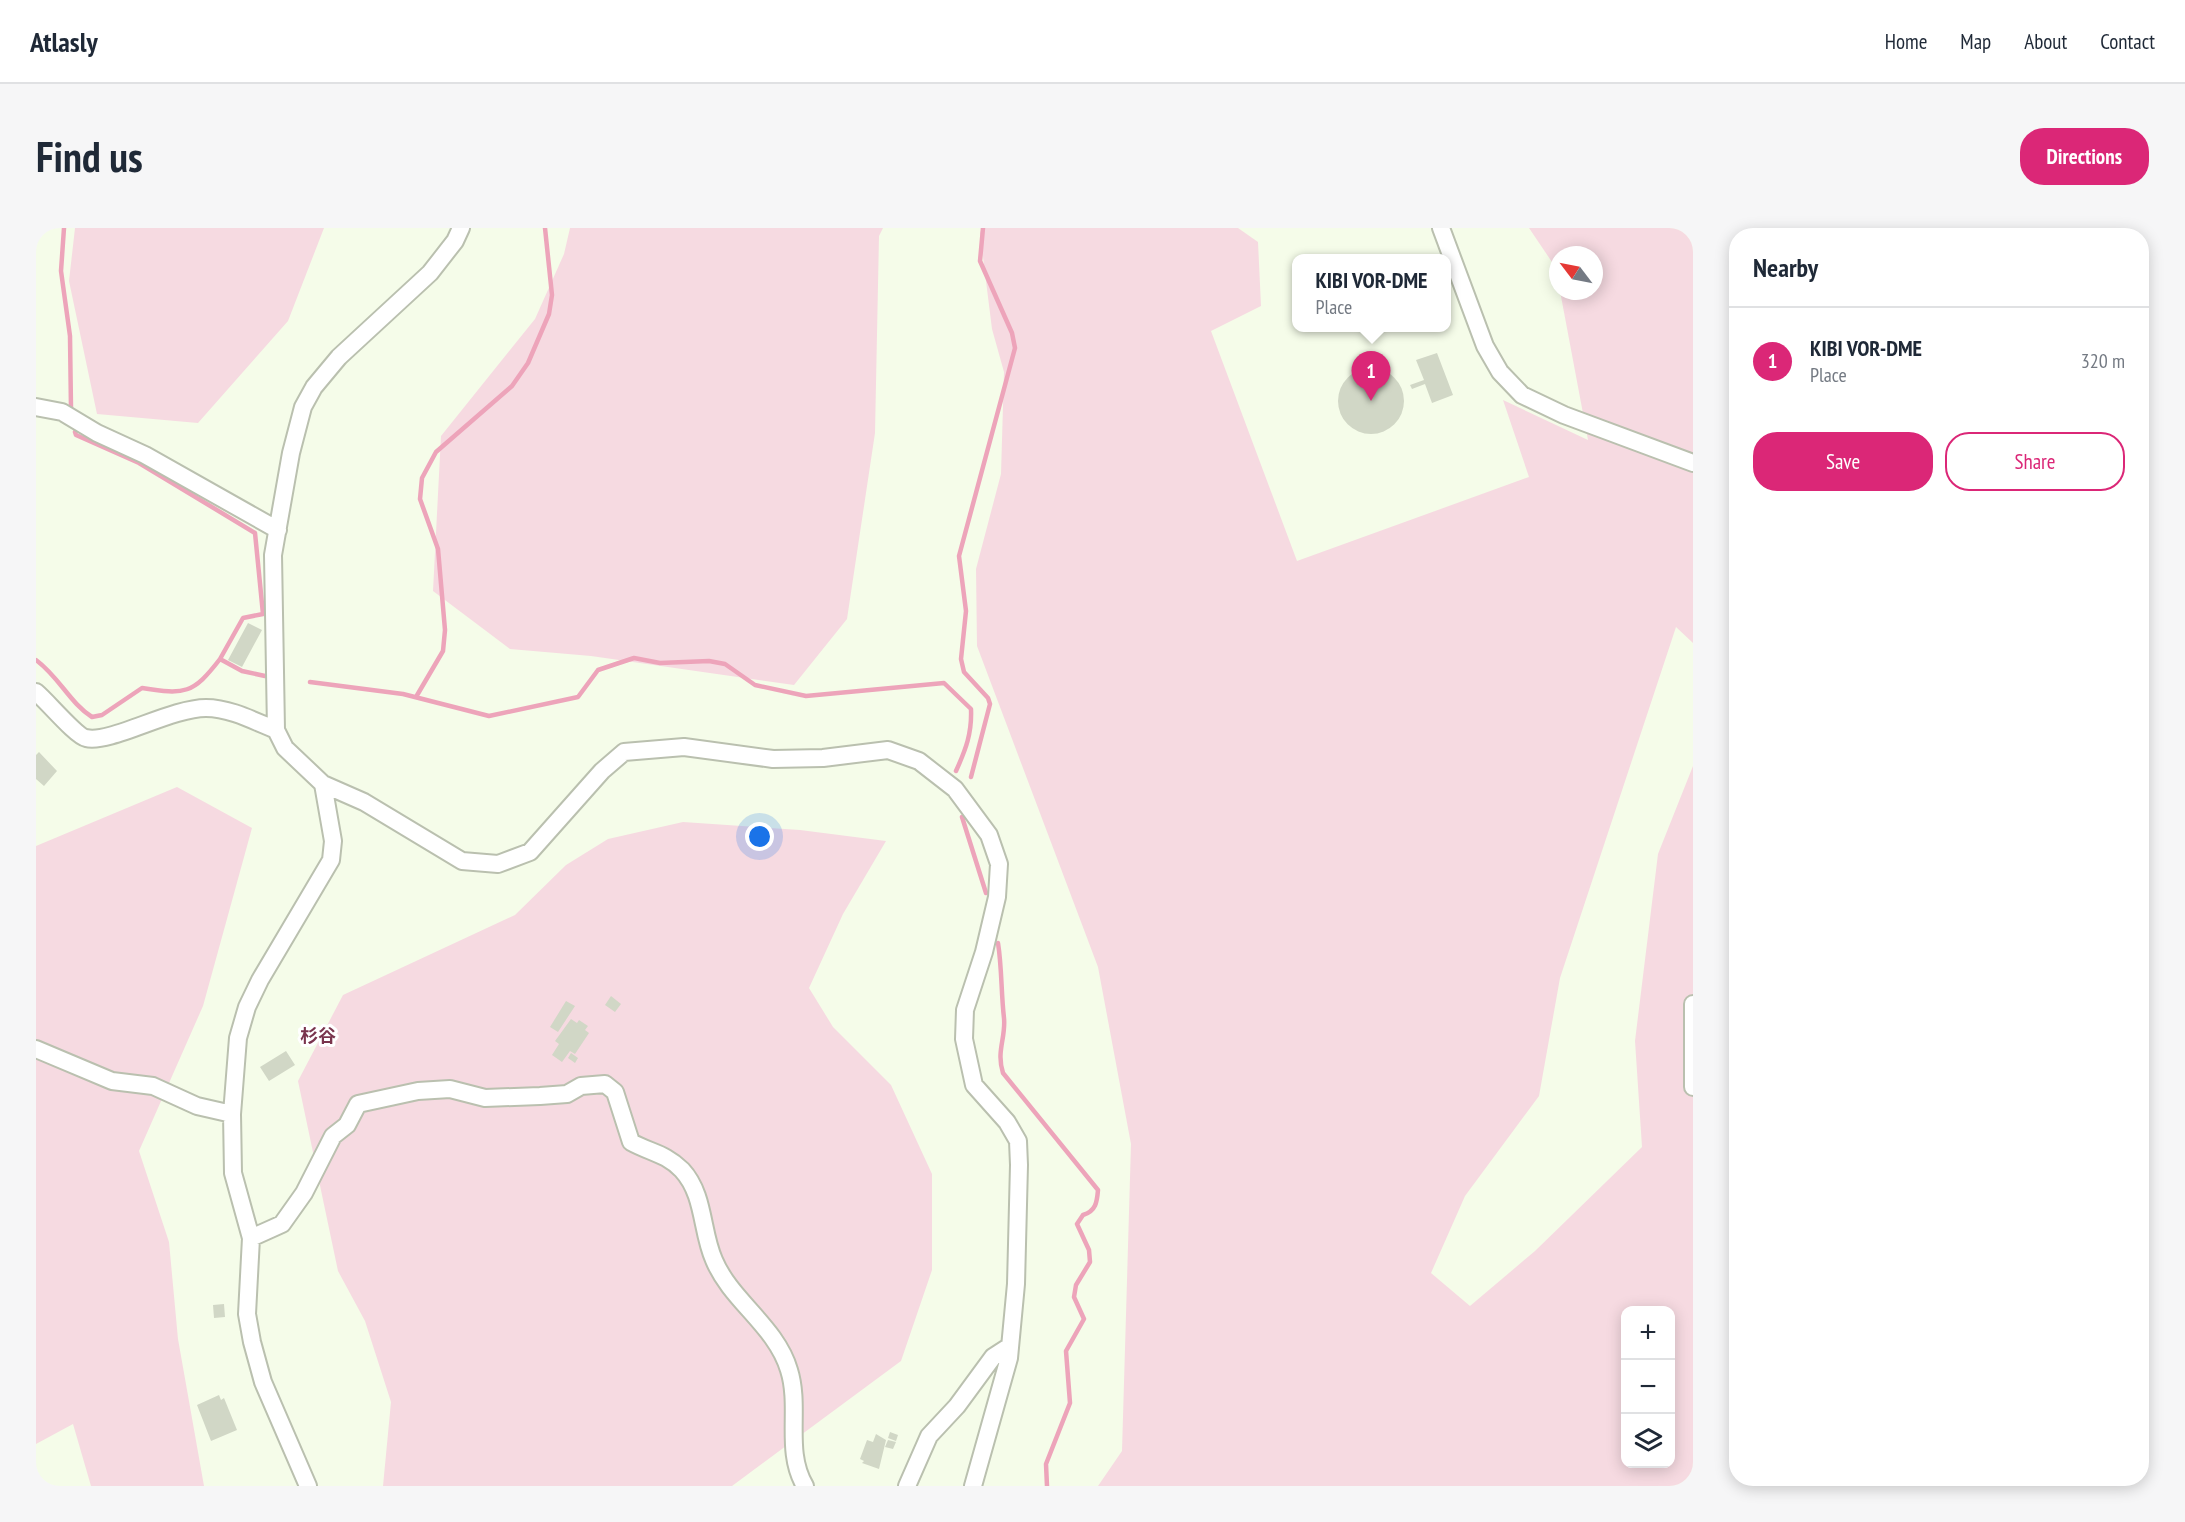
<!DOCTYPE html>
<meta charset="utf-8">
<style>
:root{--surface:#fff;--page:#f6f6f7;--text:#1f2937;--muted:#747a83;--line:#e0e1e3;--accent:#db2777}
body{margin:0;font-family:"PT Sans Narrow","Noto Sans JP",sans-serif;background:var(--page);color:var(--text)}
.controls{position:absolute;right:18px;bottom:18px;display:grid;overflow:hidden;border-radius:12px;box-shadow:0 3px 15px #0003}
.controls button{width:54px;height:54px;display:grid;place-items:center;padding:0;border:0;border-bottom:2px solid var(--line);background:var(--surface);color:var(--text);font:30px sans-serif}
.compass{position:absolute;left:1513px;top:18px;width:54px;height:54px;border-radius:50%;background:var(--surface);box-shadow:0 3px 15px #0003;rotate:302deg}
.you{position:absolute;left:724px;top:609px;width:21px;height:21px;margin:-15px;border:4px solid #fff;border-radius:50%;background:#1a73e8;box-shadow:0 0 0 9px #1a73e833}
.badge{display:grid;place-items:center;width:39px;height:39px;border-radius:50%;background:var(--accent);color:#fff;font-size:20px;font-weight:700}
.pin{position:absolute;translate:-50% -50px;filter:drop-shadow(0 2px 3px #0008)}
.pin::after{content:'';position:absolute;top:32px;width:21px;height:18px;background:inherit;clip-path:polygon(0 0,100% 0,50% 100%)}
.popup{position:absolute;left:1256px;top:26px;width:159px;height:78px;box-sizing:border-box;display:grid;place-content:center;border-radius:12px;background:var(--surface);filter:drop-shadow(0 2px 4px #0005);font-size:20px;white-space:nowrap;color:var(--muted)}
.popup b{font-size:22px;color:var(--text)}
.popup::after{content:'';position:absolute;left:50%;top:100%;margin-left:-12px;border:12px solid transparent;border-top-color:var(--surface)}
.list{margin:0;padding:0;list-style:none}
h2{display:flex;justify-content:space-between;align-items:center;height:78px;margin:0;padding:0 24px;font-size:26px}
h2 small{font-size:20px;font-weight:400;color:var(--muted)}
.list li{display:grid;grid-template-columns:39px 1fr auto;gap:18px;align-items:center;box-sizing:border-box;height:108px;padding:0 24px;border-top:2px solid var(--line)}
.list b{display:block;font-size:22px;white-space:nowrap}
.list p{margin:0;font-size:20px;white-space:nowrap;color:var(--muted)}
.list em{font-size:20px;font-style:normal;color:var(--muted)}
.actions{display:flex;gap:12px;padding:18px 24px}
.actions a{flex:1;padding:14px 0;border:2px solid var(--accent);border-radius:24px;text-align:center;font-size:21px;color:var(--accent)}
.actions .main{background:var(--accent);color:#fff}
.icon{flex:none;width:33px;height:33px;fill:none;stroke:currentColor;stroke-width:2;stroke-linecap:round;stroke-linejoin:round}
.map{position:relative;flex:none;width:1657px;height:1258px;overflow:hidden;border-radius:24px}
header{display:flex;align-items:center;gap:36px;box-sizing:border-box;height:84px;padding:0 30px;background:var(--surface);border-bottom:2px solid var(--line)}
header strong{font-size:28px}
nav{display:flex;gap:33px;margin-inline-start:auto;font-size:21px}
.intro{display:flex;align-items:center;justify-content:space-between;box-sizing:border-box;height:144px;padding:0 36px}
h1{margin:0;font-size:42px}
.button{padding:15px 27px;border-radius:24px;background:var(--accent);color:#fff;font-size:21px;font-weight:700}
main{display:flex;gap:36px;padding:0 36px}
aside{flex:1;background:var(--surface);border-radius:24px;box-shadow:0 3px 15px #0003}
.map>svg:first-child{display:block}
.green{fill:#f6dae1;fill-rule:evenodd}
.lines{fill:none;stroke-linecap:round;stroke-linejoin:round}
.stream{stroke:#eda4ba;stroke-width:4.5}
.building{fill:#d1d7c6}
.minor-casing{stroke:#bac0af;stroke-width:20}
.minor{stroke:#fff;stroke-width:16}
.labels{text-anchor:middle;dominant-baseline:central;stroke-width:6;stroke-linejoin:round;paint-order:stroke}
.quarter-label{font-size:18px;font-weight:bold;fill:#79344d;stroke:#fff}
</style>
<header>
<strong>Atlasly</strong>
<nav><a>Home</a><a>Map</a><a>About</a><a>Contact</a></nav>
</header>
<div class="intro"><h1>Find us</h1><a class="button">Directions</a></div>
<main>
<div class="map">
<svg width="1657" height="1258" viewBox="0 0 1657 1258">
<rect width="100%" height="100%" fill="#f5fce9"/>
<!-- green -->
<path class="green" d="M39,0H288L252,93L162,195L61,186L33,53Z
M534,0H847L843,8L839,205L811,391L758,457L555,428L474,421L397,363L405,208L499,91L528,26Z
M946,0H1202L1222,14L1225,78L1175,103L1261,333L1493,249L1467,172L1552,212L1524,63H1558V27H1522V50L1520,40L1493,0H1657V415L1640,399L1524,750L1503,868L1429,968L1395,1045L1434,1078L1499,1023L1606,919L1599,813L1622,626L1657,538V1258H1062L1086,1223L1095,916L1062,739L941,418L940,341L965,246L968,144L956,101L944,5ZM1590,1082H1634V1236H1590Z
M141,559L216,600L167,778L103,923L133,1014L142,1111L168,1258H55L37,1196L0,1216V618Z
M647,594L764,602L850,613L807,686L773,760L797,799L855,857L896,946V1042L865,1133L696,1258H347L355,1174L329,1093L302,1043L262,853L307,767L479,687L530,637L572,611Z"/>
<g class="lines">
<!-- stream -->
<path class="stream" d="M28,0L25,43L34,108L35,181
M39,204L40,207L103,235L219,305L227,386L207,390L184,431
M0,432C23,449 34,475 56,489L66,487L106,460C149,467 157,466 184,431L206,443L229,448
M274,454L367,466L453,488L542,469L562,442L598,430L624,435L673,433L689,436L719,457L770,468L908,455L935,481C936,505 930,521 920,543
M380,469L407,423L409,402L402,321L384,271L386,250L400,224L476,158L492,135L513,86L516,67L509,0
M935,549L954,476L952,470L928,444L925,431L930,383L923,328L979,120L976,105L944,33L947,0
M926,589L950,665
M962,715C966,740 965,765 968,790C970,810 960,823 967,845L1062,962C1061,974 1060,983 1047,987L1041,996L1053,1022L1054,1034L1040,1057L1038,1069L1048,1091L1030,1123L1034,1175L1010,1236L1011,1258"/>
</g>
<!-- building -->
<path class="building" d="M1401,125L1417,167L1396,175L1389,156L1376,161L1374,157L1388,152L1380,132Z
M1302 173a33 33 0 1 1 66 0a33 33 0 1 1-66 0Z
M212,395L226,402L206,439L192,432Z
M3,524L21,543L8,558L0,551V527Z
M575,768L585,776L579,784L569,777Z
M530,773L539,778L522,804L514,799Z
M535,791L541,795L543,792L552,798L549,802L553,805L539,826L534,823L526,834L516,827L523,816L519,813Z
M250,823L259,837L233,853L224,839Z
M535,825L542,830L539,835L532,830Z
M188,1076L189,1089L178,1090L177,1077Z
M183,1167L185,1172L188,1170L201,1202L175,1213L161,1177Z
M854,1204L862,1207L860,1213L852,1210Z
M840,1206L850,1212L843,1241L826,1235L828,1233L824,1231L831,1212L837,1214Z
M852,1212L860,1214L857,1221L849,1219Z"/>
<g class="lines">
<defs>
<path id="minor" d="M425,0L419,13L394,45L303,129L278,159L267,179L255,225L237,327L240,502L249,520L287,556L328,574L426,633L462,636L494,624L566,543L588,524L648,519L737,531L787,530L852,522L883,533L919,561L953,607L963,636L961,669L948,724L929,782L928,811L938,857L971,894L982,913L983,937L980,1056L973,1130L937,1258
M1405,0L1449,118L1464,144L1486,167L1528,187L1657,235
M0,179L26,184L61,205L109,227L242,302
M0,464C11,473 40,508 50,510C74,516 135,480 170,480C194,480 218,493 240,502
M1657,776V859
M0,821L76,853L117,858L161,878L196,886
M215,1010L246,996L268,965L297,908L311,897L322,876L382,863L414,861L449,870L504,868L531,866L545,858L569,856L579,864L595,914C615,925 629,925 646,942C669,967 665,1003 678,1032C695,1073 740,1098 753,1142C765,1180 748,1223 769,1258
M272,1258L227,1154L216,1114L211,1086L215,1010L197,945L196,886L202,810L211,779L224,752L295,632L297,613L287,556
M871,1258L893,1208L921,1178L957,1129L974,1118"/>
</defs>
<!-- minor casing -->
<use href="#minor" class="minor-casing"/>
<!-- minor -->
<use href="#minor" class="minor"/>
</g>
<g class="labels">
<!-- quarter labels -->
<g class="quarter-label">
<text x="282" y="807">杉谷</text>
</g>
</g>
</svg>
<div class="controls">
<button>+</button>
<button>−</button>
<button><svg class="icon" aria-label="layers" viewBox="0 0 24 24"><path d="M12 4l9 5-9 5-9-5zM3 14l9 5 9-5"/></svg></button>
</div>
<svg class="compass" viewBox="-18 -18 36 36"><path d="M0-13l5 13h-10z" fill="#e53935"/><path d="M0 13l5-13h-10z" fill="#747a83"/></svg>
<div class="you"></div>
<div class="pin badge" style="left:1335px;top:173px">1</div>
<div class="popup"><b>KIBI VOR-DME</b>Place</div>
</div>
<aside>
<h2>Nearby<small></small></h2>
<ul class="list">
<li><span class="badge">1</span><div><b>KIBI VOR-DME</b><p>Place</p></div><em>320 m</em></li>
</ul>
<div class="actions"><a class="main">Save</a><a>Share</a></div>
</aside>
</main>
